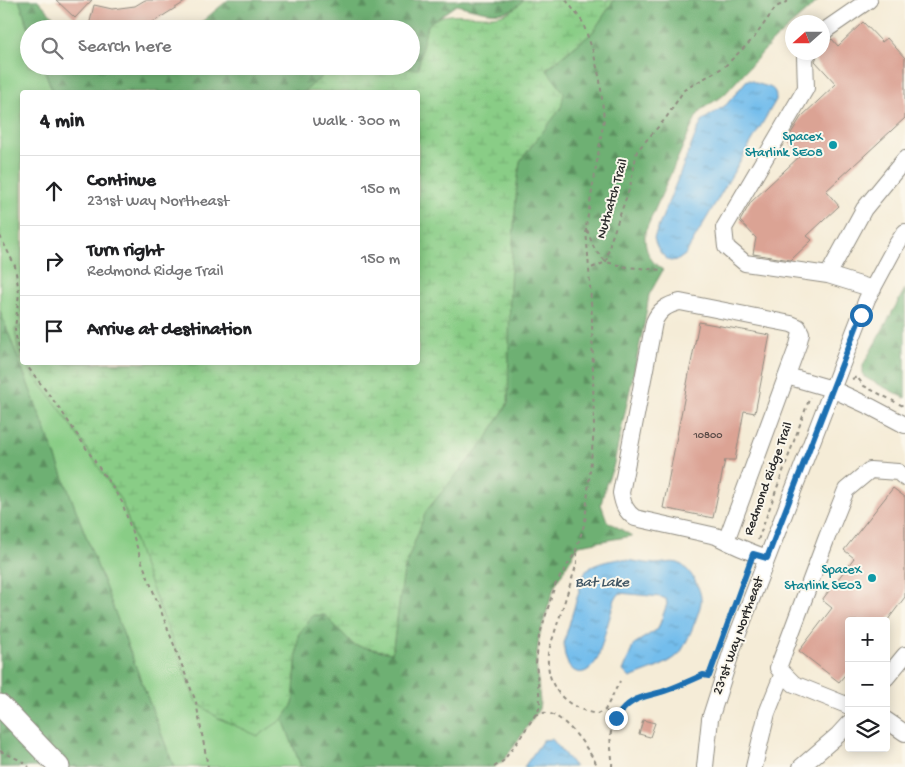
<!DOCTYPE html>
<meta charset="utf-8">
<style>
:root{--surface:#fff;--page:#f6f6f6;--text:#202124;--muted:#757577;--line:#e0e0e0}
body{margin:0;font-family:"Gochi Hand",sans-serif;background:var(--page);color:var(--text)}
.controls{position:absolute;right:15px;bottom:15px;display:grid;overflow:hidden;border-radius:5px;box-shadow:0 2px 12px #0003}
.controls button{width:45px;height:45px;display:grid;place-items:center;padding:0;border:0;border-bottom:1px solid var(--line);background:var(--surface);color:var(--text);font:25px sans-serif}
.compass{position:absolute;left:785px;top:15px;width:45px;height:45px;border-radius:50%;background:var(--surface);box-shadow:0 2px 12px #0003;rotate:249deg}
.stop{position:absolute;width:15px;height:15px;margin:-11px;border:4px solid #1f6fb2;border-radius:50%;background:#fff}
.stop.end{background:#1f6fb2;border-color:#fff;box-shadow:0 1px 5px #0008}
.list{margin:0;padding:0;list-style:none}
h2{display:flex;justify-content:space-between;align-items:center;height:65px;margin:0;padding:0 20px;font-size:21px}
h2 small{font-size:16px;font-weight:400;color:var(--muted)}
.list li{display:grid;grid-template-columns:32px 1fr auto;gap:15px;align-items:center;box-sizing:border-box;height:70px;padding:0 20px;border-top:1px solid var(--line)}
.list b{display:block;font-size:19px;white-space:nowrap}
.list p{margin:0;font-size:16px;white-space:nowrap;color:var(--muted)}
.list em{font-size:16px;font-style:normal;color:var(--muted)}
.icon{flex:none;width:28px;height:28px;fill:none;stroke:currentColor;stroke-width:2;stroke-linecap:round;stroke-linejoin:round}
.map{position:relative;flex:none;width:905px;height:767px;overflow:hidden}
.search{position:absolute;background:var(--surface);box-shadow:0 2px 12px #0003;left:20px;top:20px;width:400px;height:55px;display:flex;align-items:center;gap:12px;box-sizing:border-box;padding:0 18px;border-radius:28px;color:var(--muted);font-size:19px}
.panel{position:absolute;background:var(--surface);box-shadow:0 2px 12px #0003;left:20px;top:90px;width:400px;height:275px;border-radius:5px}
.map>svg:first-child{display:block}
.grass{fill:#89cd86;stroke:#5a7c58}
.forest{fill:url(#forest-firs);stroke:#4c6e4f}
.wetland{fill:url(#wetland-marsh);stroke:#5a7c58}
.water{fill:url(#water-ripples);stroke:#4f748c}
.building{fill:#dba394}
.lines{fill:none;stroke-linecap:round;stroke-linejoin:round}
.minor-casing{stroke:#908c81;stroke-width:18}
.major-casing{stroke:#908c81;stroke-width:23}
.path{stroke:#908c81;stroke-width:2;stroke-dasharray:4 4;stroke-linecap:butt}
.minor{stroke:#fff;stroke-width:16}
.major{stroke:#fff;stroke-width:21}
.route{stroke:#1f6fb2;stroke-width:6}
.culture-dot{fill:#0f9aa8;stroke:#fbf7ec;stroke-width:2}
.labels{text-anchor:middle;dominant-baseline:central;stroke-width:4;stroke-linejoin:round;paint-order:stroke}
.number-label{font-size:11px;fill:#574945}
.culture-label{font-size:14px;fill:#0d838f;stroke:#fbf7ec;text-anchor:end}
.street-label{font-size:14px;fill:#2b2b2b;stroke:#fbf7ec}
.water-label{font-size:15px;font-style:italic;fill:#415765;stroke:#fbf7ec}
</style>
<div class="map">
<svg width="905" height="767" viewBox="0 0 905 767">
<defs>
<pattern id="forest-firs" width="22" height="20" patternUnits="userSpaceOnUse" patternTransform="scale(1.25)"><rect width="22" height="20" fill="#6eb073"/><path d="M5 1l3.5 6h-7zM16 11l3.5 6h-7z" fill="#5b8f5f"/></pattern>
<pattern id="wetland-marsh" width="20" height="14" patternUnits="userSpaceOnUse" patternTransform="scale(1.25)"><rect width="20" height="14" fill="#89cd86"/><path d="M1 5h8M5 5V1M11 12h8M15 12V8" fill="none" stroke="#76b074"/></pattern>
<pattern id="water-ripples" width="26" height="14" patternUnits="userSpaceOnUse" patternTransform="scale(1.25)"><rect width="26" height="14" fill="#73bdec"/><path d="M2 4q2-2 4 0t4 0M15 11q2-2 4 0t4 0" fill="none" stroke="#5f9abf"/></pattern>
</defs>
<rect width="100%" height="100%" fill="#fbf7ec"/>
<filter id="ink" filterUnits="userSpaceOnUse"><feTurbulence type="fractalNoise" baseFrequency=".02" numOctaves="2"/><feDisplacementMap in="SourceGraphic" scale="10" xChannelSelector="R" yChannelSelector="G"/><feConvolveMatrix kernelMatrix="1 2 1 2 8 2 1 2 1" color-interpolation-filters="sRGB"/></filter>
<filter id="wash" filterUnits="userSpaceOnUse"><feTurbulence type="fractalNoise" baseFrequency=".0096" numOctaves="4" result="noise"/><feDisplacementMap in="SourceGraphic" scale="20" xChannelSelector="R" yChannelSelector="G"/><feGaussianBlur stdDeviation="1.12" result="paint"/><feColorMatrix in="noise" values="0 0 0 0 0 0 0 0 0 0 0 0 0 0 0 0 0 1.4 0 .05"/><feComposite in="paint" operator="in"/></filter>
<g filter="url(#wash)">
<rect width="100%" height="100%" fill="#f5ecd7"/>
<!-- grass -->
<path class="grass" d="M0,0H19L29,29V66H43L53,92H22V362L153,363L301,767H174L0,311Z"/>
<!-- forest -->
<path class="forest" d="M19,0H38L65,29H29Z
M228,0H523C507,22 477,9 456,5L428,25L418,70L372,66H411V29H193Z
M614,0H819L772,42L724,95L702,109L696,117L645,232C644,249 649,261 663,270L649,295L645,320L613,468L606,484L601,504L607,521L632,536L579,545L555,585L539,637L536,663L540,702L539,709L516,744L503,761L494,767H301L283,719L293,704L298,635L313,615H325L354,645L392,653L404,570L426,511L486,439L508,403L510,282L517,184L520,161L561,108L546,70L592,33Z
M43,66H353L326,73L304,92H53Z
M905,289V398L866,378L863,373V365Z
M0,311L174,767H0Z"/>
<!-- wetland -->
<path class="wetland" d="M523,0H614L592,33L546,69L564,93L561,108L520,161L517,184L510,282L508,403L486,439L426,511L404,570L392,653L354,645L325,615H313L298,635L293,704L283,719L258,736L218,718L196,702L142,562L122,502L60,409L24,363L418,362V92H304L326,73L353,66L418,69C421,58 423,33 429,24C453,0 498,34 523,0Z
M22,326V360L18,349L15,329Z"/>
<!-- water -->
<path class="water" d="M747,80C753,80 754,83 759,84C770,88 776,86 776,100L685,255L678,260L670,261C660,254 657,249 654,238L697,131L703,120L726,105Z
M620,559C632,561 643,563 655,564C663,564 670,561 678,563C689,567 702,589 701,601C701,610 685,648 679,654C667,666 646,671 630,678L623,671L634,644L658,629L667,604L666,599L661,597L620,593L615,599L598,658C583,685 563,671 564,644C565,636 569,626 571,618C576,602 580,586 586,570C597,563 607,561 620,559Z
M552,739L575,767H524L543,740Z"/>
<g id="blocks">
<!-- building -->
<path class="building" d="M56,0H92L75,18Z
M145,0H188L142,29H100L89,26L94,5L112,9L135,6Z
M863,22L882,42L887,38L905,58V118L826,191L839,206L807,236L812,240L791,260L753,254L756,238L740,221L751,202L801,155L787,140L801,117L836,84L815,61L819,52H822V47L832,39L838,46Z
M699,322L770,335L755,413L744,411L735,460H725L713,518L663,508Z
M893,488L905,497V597L887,621H849V670L839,682L799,651L832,608L822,600L854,558L844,550Z
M643,720L655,723L650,737L639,734Z"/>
</g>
</g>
<g filter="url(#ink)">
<use href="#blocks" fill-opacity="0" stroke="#908c81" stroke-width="1"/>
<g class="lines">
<defs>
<path id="minor" d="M822,35L827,29L869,0
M809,52L805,57L806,88L724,228L726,247L745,263L828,275
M873,289L828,275L864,209L905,159
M787,376L832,389L871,407L905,425
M726,541L798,345L801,333L798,327L791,324L680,302C667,305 659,310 654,322L621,493C623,504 625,511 635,518L716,536C733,545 750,552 767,558
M886,678L905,655
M849,706L794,684L778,668L827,537L846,490L870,470L898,472L905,478
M886,720L905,733
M705,767L710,719L734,644L867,299L895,247L905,232
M754,767L767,713L783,673
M801,767L838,735L849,723"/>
<path id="major" d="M0,705L59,767"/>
</defs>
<!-- minor casing -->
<use href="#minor" class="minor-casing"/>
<!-- major casing -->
<use href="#major" class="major-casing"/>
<!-- path -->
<path class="path" d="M566,0L582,21L593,51L600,80L604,119L586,227L594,248L606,262L627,267L663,270
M586,229L589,269
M0,236L15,266L19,293L15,329L18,349L22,360
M606,262L611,240L630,187L637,151L666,118L684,90L724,67L754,38L776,7L790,0
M24,362L60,409L122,502L142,562L196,702L208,767
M852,379L857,377L864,386L905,407
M758,540L810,397
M575,553L577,555V563L548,653C546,688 564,707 597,714L605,710L620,681
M606,711L616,718
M535,715C539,714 543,712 547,713C566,716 590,751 598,767
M0,751L22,761L29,767
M494,767L503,761L516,744L539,709L540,702L536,663L539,637L555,585L575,553L585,522L594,430L592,317L589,269L606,262
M612,767C613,754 608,740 612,728C621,699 642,698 667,691C679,687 691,680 703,675L708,676"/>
<!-- minor -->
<use href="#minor" class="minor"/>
<!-- major -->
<use href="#major" class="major"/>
</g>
</g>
<g class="lines" filter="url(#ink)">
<!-- route -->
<path class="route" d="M616,718C634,693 645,699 670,689C681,685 692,680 703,675L709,676L753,554L767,558L861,315"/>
</g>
<!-- markers -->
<g class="culture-dot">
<circle cx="833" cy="145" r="5"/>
<circle cx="872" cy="578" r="5"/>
</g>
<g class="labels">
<!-- number labels -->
<g class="number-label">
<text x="708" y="436">10800</text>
</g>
<!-- culture labels -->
<g class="culture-label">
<text x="823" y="137">SpaceX<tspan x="823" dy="16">Starlink SE08</tspan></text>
<text x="862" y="570">SpaceX<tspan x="862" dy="16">Starlink SE03</tspan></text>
</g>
<!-- street labels -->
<g class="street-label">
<text transform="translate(613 199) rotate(-74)">Nuthatch Trail</text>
<text transform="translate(769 479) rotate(-70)">Redmond Ridge Trail</text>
<text transform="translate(739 636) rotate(-70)">231st Way Northeast</text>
</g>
<!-- water labels -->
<g class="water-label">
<text x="602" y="583">Bat Lake</text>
</g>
</g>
</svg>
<div class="controls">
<button>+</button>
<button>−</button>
<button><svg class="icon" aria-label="layers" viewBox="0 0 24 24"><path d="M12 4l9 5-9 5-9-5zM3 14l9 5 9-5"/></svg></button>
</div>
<svg class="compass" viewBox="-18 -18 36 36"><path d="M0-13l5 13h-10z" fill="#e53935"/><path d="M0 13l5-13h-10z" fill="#757577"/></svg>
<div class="stop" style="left:861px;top:315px"></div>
<div class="stop end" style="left:616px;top:718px"></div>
<div class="search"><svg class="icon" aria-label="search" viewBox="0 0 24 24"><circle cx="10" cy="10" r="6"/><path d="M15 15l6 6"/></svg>Search here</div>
<section class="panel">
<h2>4 min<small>Walk · 300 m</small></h2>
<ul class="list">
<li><svg class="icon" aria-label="ahead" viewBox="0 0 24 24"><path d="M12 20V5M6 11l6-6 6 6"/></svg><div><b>Continue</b><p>231st Way Northeast</p></div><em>150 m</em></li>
<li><svg class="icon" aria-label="right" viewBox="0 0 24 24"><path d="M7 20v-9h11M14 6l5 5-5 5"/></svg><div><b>Turn right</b><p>Redmond Ridge Trail</p></div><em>150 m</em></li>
<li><svg class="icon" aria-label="arrive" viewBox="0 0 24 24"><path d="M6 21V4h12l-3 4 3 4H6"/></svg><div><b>Arrive at destination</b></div></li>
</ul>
</section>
</div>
